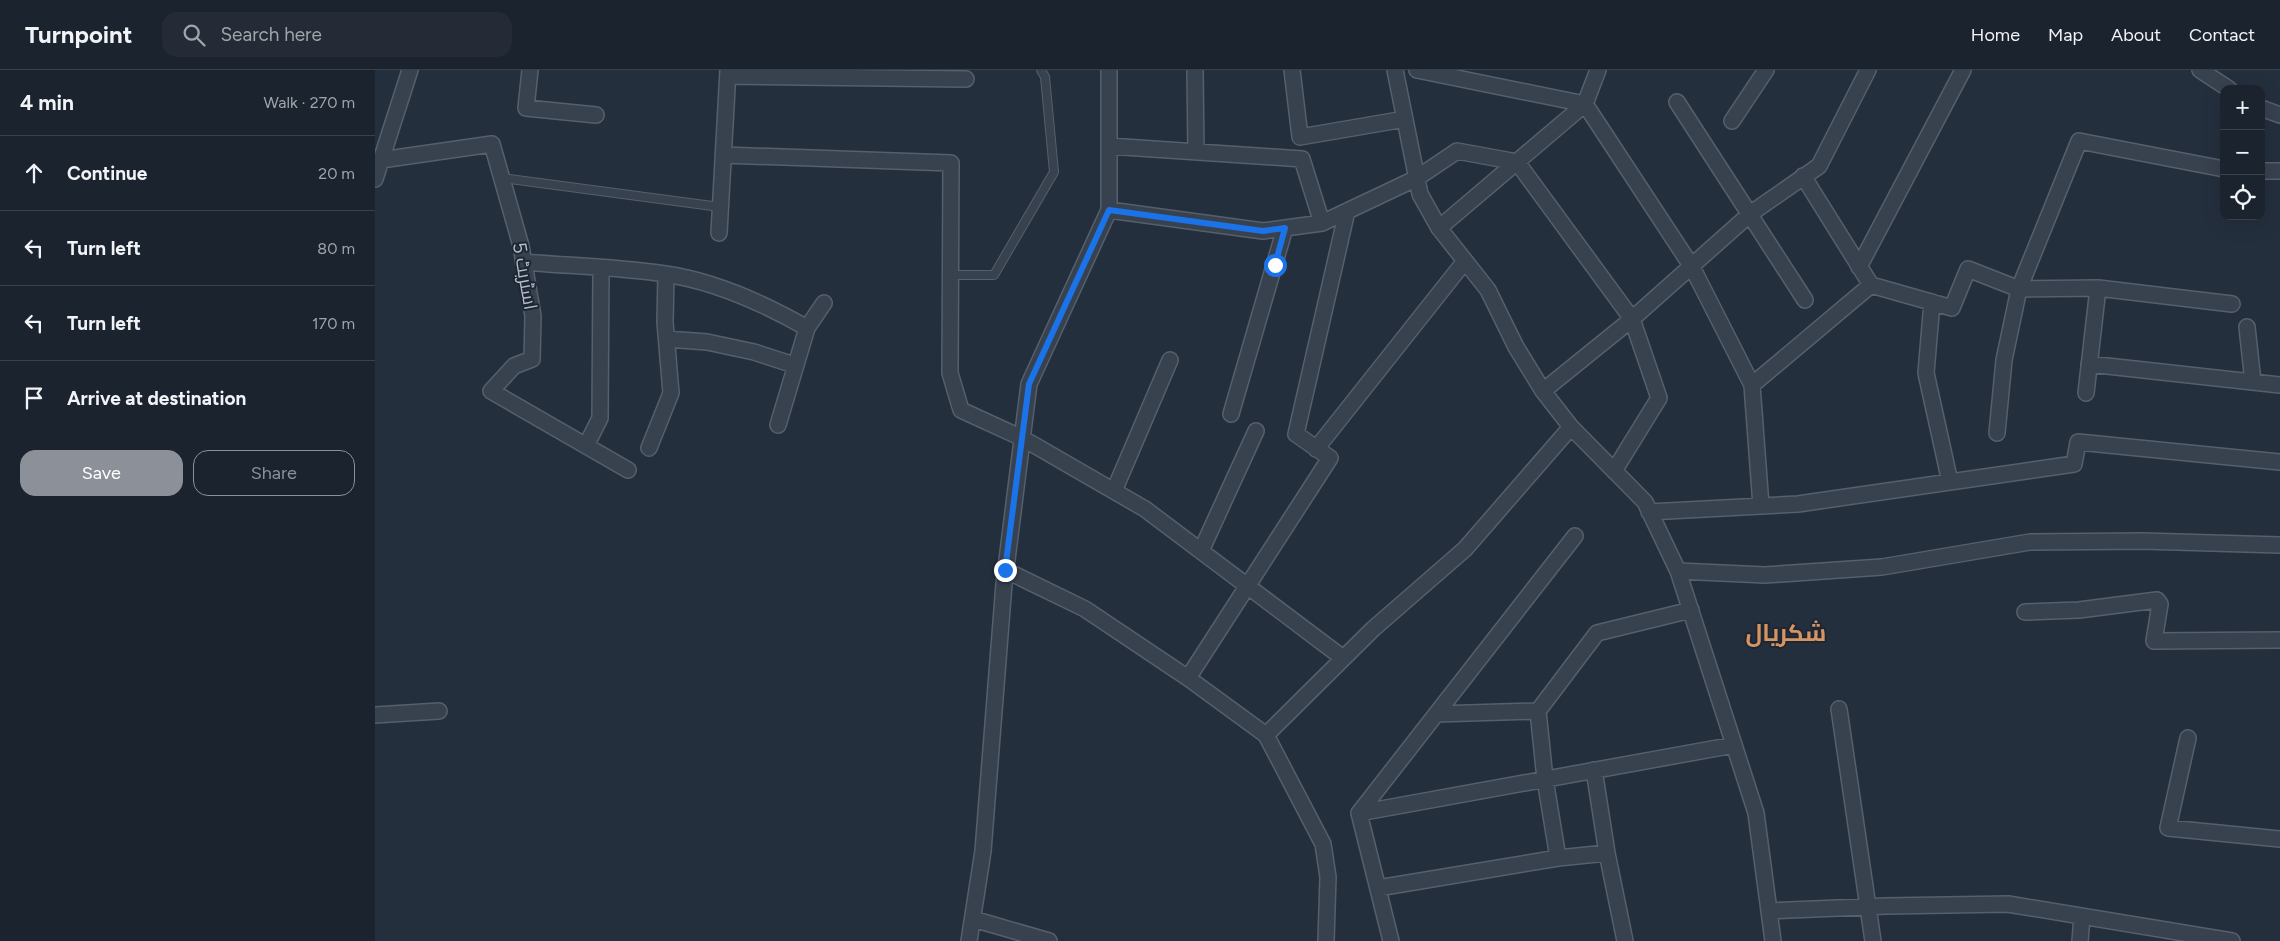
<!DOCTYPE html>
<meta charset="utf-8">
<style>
:root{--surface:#1b232e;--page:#242b36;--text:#f1f3f6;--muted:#a0a4aa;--line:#39404a;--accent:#8c9099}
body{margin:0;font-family:Figtree,Cairo,sans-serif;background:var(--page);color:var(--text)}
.controls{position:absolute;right:15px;top:15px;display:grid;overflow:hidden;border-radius:10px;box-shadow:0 5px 20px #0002}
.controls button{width:45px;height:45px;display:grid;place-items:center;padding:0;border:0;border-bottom:1px solid var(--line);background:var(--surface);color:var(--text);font:25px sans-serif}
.stop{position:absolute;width:15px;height:15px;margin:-11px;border:4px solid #1a73e8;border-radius:50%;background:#fff}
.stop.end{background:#1a73e8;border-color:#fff;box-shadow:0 1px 5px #0008}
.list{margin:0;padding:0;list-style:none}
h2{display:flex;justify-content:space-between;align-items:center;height:65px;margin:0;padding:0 20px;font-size:21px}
h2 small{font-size:16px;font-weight:400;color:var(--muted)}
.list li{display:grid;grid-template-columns:32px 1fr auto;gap:15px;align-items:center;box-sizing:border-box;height:75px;padding:0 20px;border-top:1px solid var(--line)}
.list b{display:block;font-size:19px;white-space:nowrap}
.list em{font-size:16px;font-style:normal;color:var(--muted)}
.actions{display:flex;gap:10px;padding:15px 20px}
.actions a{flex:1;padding:11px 0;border:1px solid var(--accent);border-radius:15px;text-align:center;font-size:18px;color:var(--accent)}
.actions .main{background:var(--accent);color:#fff}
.icon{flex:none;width:28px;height:28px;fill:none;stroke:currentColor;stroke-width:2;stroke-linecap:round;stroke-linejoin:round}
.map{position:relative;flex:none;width:1905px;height:871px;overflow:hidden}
header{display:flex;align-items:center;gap:30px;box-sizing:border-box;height:70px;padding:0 25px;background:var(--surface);border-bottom:1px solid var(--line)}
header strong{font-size:24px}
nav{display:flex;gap:28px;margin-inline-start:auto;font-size:18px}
.search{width:350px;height:45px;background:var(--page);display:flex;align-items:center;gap:12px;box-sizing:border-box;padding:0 18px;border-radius:15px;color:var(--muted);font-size:19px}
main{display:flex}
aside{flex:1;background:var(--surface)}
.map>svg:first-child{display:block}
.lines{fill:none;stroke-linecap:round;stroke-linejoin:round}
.lane-casing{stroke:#565f6c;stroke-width:10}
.street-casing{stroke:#565f6c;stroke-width:18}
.lane{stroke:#38414e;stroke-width:8}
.street{stroke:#38414e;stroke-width:15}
.route{stroke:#1a73e8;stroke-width:6}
.labels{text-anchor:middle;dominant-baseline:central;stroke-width:4;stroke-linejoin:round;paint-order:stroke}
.street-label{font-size:19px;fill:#b4bcc9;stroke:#1d2633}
.district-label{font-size:24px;font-weight:bold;fill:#d59563;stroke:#1d2633}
</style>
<header>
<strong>Turnpoint</strong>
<div class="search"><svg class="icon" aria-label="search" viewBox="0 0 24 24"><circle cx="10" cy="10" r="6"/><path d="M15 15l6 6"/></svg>Search here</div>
<nav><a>Home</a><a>Map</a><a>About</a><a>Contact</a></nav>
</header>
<main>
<aside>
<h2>4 min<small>Walk · 270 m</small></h2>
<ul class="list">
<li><svg class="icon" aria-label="ahead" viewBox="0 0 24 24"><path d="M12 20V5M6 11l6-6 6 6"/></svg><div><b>Continue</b></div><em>20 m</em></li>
<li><svg class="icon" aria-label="left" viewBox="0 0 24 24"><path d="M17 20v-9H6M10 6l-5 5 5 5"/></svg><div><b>Turn left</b></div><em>80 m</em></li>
<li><svg class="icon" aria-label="left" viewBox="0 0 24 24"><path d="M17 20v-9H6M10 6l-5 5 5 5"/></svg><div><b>Turn left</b></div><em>170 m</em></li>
<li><svg class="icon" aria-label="arrive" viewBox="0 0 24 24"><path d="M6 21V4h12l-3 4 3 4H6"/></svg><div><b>Arrive at destination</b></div></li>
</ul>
<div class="actions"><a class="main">Save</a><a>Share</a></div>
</aside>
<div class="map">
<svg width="1905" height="871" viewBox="0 0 1905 871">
<rect width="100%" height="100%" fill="#242f3e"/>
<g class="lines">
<defs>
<path id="lane" d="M127,108L345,137
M575,205H619L679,102L670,7L666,0"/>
<path id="street" d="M155,0L151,38L221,45
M820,0L821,82
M917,0L925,67L1030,49
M1020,0L1045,124L1064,158L1113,220L1141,277L1168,321L1196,357L1270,432L1303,501L1381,743L1398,871
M1042,0L1210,34L1317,197L1377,315L1386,436
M1825,0L1854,19
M353,6L591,9
M1302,32L1430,230
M1886,38L1905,45
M1357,51L1391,0
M734,76L927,89L947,153
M348,85L576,93L575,303L586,340L647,368L770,439L968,588
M6,90L117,74L146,176L158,246L157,289L139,296L116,321L253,400
M1886,101H1905
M1428,106L1496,215L1577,238L1593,199L1644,219L1723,218L1857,234
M0,109L35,0
M734,140L888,161L947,153L1042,108L1082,81L1142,92L1257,249L1284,328L1239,401
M1064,158L1210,34L1223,0
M344,163L353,0
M148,192C195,196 243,197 290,204C340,211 388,233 432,258
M1484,197L1588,0
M1557,232L1551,303L1575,412
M1872,257L1878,312
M292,269L332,272L379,282L419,295
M1714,294L1905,315
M1377,315L1496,215
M1168,321L1257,249L1375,144L1444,96L1493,0
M1711,323L1723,218
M856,344L910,158
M403,355L432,258L449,233
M1622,363L1629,290L1644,219L1704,71L1849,99
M211,376L225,348L226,198
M274,378L296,323L290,252L291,204
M941,379L1090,191
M739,421L795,290
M1274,442L1423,434L1699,394L1703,372L1905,392
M826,481L881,361
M630,500L710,539L813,608L891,665L948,774L953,807L951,871
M1303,501L1390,505L1507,497L1655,472L1768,471L1905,475
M1650,542L1704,540L1782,530L1785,534L1779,571L1905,570
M813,608L955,388L921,364L972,141
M1464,639L1498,871
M1061,644L1163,641
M0,645L64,641
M891,665L998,559L1090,479L1196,357
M1813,668L1793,758L1905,769
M1219,700L1232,783L1250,871
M984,743L1359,675
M984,743L1200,466
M984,743L1016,871
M1183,788L1170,709L1163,641L1222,563L1316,540
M1003,818L1183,788L1232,783
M1394,841L1511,836L1633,834L1857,871
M598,849L674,871
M594,871L608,781L629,514L654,314L734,140V0
M1705,871L1707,846"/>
</defs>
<!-- lane casing -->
<use href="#lane" class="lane-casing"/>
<!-- street casing -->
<use href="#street" class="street-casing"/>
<!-- lane -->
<use href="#lane" class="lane"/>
<!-- street -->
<use href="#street" class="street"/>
</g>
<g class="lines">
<!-- route -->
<path class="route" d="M630,500L654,314L734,140L888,161L910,158L900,195"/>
</g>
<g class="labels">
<!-- street labels -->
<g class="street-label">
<text transform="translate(150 206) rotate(80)">اسٹریٹ 5</text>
</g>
<!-- district labels -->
<g class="district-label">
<text x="1411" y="562">شکریال</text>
</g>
</g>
</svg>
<div class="controls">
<button>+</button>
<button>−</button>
<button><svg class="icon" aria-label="locate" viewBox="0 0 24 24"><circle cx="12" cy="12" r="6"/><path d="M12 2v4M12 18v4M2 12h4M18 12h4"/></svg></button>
</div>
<div class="stop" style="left:900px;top:195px"></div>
<div class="stop end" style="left:630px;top:500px"></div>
</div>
</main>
